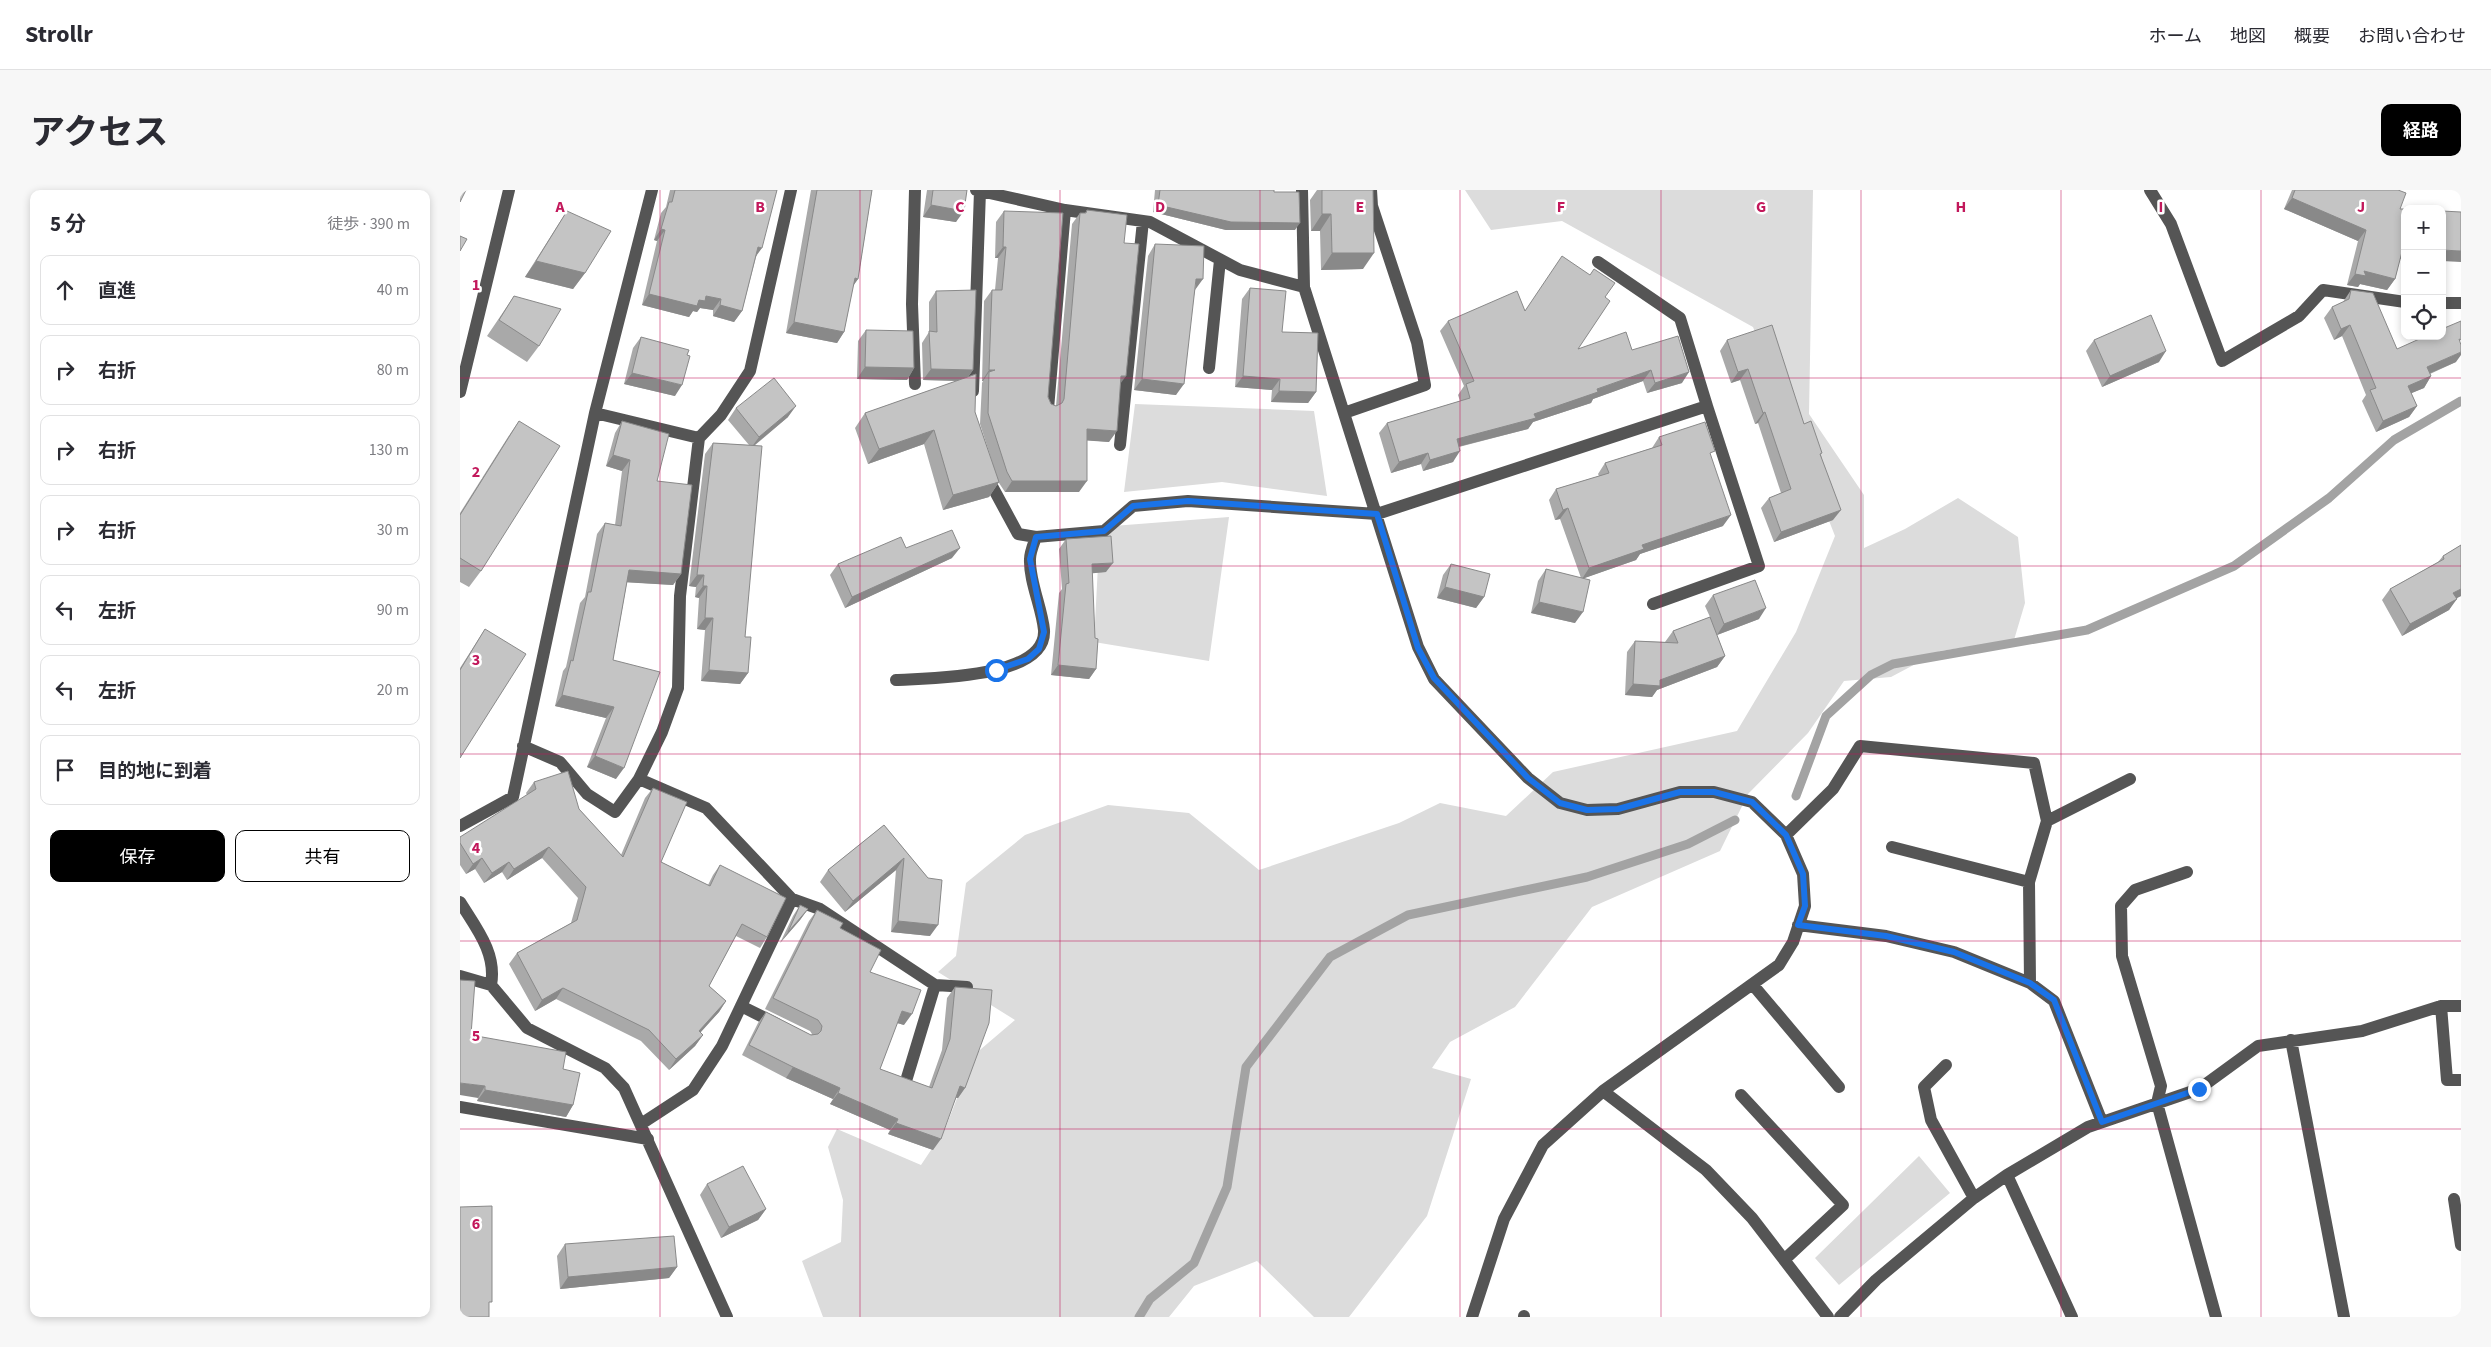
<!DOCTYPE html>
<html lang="ja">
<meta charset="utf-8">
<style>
:root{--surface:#fff;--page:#f7f7f7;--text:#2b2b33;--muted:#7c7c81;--line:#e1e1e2;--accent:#000}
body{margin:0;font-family:"Source Sans 3","Noto Sans JP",sans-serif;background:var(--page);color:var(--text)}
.controls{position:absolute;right:15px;top:15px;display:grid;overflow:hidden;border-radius:10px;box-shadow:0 2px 8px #0003}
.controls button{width:45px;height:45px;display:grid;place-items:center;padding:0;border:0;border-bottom:1px solid var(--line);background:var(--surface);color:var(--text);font:25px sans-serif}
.stop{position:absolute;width:15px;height:15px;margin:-11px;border:4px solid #1a73e8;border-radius:50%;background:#fff}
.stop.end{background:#1a73e8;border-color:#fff;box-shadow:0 1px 5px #0008}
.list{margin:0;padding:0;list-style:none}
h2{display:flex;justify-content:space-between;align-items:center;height:65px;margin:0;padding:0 20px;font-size:21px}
h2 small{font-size:16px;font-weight:400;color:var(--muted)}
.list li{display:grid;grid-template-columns:32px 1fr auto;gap:15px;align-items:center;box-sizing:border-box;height:70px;margin:0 10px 10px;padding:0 10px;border:1px solid var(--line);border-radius:10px}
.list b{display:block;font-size:19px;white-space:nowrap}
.list em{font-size:16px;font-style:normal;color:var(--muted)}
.actions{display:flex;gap:10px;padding:15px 20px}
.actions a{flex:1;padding:11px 0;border:1px solid var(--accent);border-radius:10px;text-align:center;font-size:18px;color:var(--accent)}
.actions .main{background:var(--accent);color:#fff}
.icon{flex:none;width:28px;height:28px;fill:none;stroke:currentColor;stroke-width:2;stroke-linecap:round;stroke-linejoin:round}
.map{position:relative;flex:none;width:2001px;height:1127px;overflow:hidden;border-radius:10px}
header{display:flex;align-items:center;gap:30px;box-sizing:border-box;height:70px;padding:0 25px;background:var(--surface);border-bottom:1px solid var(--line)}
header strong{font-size:24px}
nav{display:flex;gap:28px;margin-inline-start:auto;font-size:18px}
.intro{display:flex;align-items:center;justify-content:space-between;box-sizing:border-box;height:120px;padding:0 30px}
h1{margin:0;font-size:35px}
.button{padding:12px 22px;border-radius:10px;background:var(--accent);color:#fff;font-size:18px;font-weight:700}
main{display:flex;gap:30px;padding:0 30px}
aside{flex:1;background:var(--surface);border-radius:10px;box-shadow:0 2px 8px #0003}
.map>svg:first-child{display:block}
.green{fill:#dcdcdc}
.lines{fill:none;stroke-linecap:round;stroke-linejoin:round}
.stream{stroke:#a3a3a3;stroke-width:9}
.minor{stroke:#555;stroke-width:12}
.wall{fill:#a9a9a9}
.shaded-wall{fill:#898989}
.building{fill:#c4c4c4;stroke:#898989}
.route{stroke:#1a73e8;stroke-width:6}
.grid{fill:none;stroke:#c2185b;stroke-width:1;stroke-opacity:0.55}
.grid-label{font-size:16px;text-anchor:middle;font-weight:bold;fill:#c2185b;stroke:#fff;stroke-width:5;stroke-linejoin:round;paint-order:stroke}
</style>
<header>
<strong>Strollr</strong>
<nav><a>ホーム</a><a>地図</a><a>概要</a><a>お問い合わせ</a></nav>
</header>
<div class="intro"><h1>アクセス</h1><a class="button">経路</a></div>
<main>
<aside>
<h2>5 分<small>徒歩 · 390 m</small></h2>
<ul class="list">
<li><svg class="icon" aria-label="ahead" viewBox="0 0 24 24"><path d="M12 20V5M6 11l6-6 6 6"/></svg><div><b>直進</b></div><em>40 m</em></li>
<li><svg class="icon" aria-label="right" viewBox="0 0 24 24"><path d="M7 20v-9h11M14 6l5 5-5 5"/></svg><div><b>右折</b></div><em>80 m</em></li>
<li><svg class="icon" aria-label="right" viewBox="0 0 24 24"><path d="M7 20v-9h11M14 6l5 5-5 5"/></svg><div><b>右折</b></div><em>130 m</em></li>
<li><svg class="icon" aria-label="right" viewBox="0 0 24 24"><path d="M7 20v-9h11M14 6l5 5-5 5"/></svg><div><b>右折</b></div><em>30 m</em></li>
<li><svg class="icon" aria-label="left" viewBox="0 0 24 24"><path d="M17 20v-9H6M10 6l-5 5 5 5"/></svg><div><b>左折</b></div><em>90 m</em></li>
<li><svg class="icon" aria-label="left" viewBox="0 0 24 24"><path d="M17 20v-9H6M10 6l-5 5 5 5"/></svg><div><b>左折</b></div><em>20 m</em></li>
<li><svg class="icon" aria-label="arrive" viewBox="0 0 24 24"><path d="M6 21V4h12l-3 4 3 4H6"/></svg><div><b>目的地に到着</b></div></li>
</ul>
<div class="actions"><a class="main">保存</a><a>共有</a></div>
</aside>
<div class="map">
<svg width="2001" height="1127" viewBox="0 0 2001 1127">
<rect width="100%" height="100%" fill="#fff"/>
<!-- green -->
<path class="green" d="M1005,0H1353L1349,224L1404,305V358L1445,339L1498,308L1558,347L1565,413L1554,450L1480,461L1431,487L1384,491L1348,543L1288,604L1260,661L1132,717L1055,817L990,852L972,878L1011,889L967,1026L889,1127H854L797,1071L734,1096L709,1127H363L342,1071L381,1052L383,1010L368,957L377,939L461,975L485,939L514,865L555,830L478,782L496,766L506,693L565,645L648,615L729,623L799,680L939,633L980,613L1046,626L1093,582L1277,541L1336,442L1375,346L1293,137L1102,31L1031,40Z
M675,214L854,221L867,306L762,292L664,302Z
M769,327L749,471L634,452L640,337Z
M1459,966L1490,1003L1379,1095L1355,1068Z"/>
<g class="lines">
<!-- stream -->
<path class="stream" d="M1336,606L1366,526L1411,485L1433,474L1627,440L1774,376L1869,308L1934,250L2001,211
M679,1127L690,1109L734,1073L767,997L786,877L870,767L948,725L1127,687L1228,654L1275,630"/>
<!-- minor -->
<path class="minor" d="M455,0L452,114L455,194
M516,0L605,20L690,32L780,80L844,97
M842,0L844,97L958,457L974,489L1068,588L1100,613L1127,620L1158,619L1220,602H1254L1292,612L1326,645L1343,684L1345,716L1333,752L1319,775L1143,901L1083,955L1044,1029L1012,1127
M1690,0L1711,34L1762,171L1839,126L1863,100L1945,112
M1138,72L1220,128L1247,216
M1982,113H2001
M749,178L760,70
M513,201L520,1
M0,202L49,0
M588,219L605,20
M135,223L239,248L261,225L290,181L331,0
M884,223L965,195L957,152L912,16L911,0
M660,255L683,31
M528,283L532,296L558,344L576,347
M436,490C468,488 587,489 584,440C582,418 569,391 570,369C570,362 574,353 576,347L644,341L673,316L728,311L917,324L1247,216L1299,376L1193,414
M63,556L100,572L127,604L155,622L179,589L202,542L218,498L220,406L239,248
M179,589L246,618L332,709L360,719L475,795L507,797
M1587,631L1670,589
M0,636L53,607L135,223L192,0
M1326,645L1373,599L1400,556L1574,573L1587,631L1569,692L1570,793
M1432,657L1569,692
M1727,682L1675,700L1661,716L1662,766L1701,896L1697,913L1756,1127
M0,712C16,738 37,763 31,795L67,838L145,878L164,898L267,1127
M1338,735L1426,746L1494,762L1570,793L1594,811L1642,932
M0,786L31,795
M1293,795L1379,897
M281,816L317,834
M1981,816L1987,890H2001
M1831,850L1884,1127
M1486,875L1464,897L1471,930L1514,1008
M446,891L475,795
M1143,901L1246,980L1292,1028L1368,1127
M1281,905L1383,1015L1324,1070
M0,917L188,949
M181,934L233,900L262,856L332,709
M1547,985L1612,1127
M1994,1009L2001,1055
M1064,1127V1126
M1380,1127L1416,1090L1514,1008L1547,985L1628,937L1739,899L1798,856L1902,841L1981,816H2001"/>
</g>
<!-- wall -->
<path class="wall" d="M210,0H317L296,67L282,121L274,132L253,126V120L240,118L237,122L233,121L229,127L182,115L197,51L194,50L201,23L206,17Z
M351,0H412L398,89L393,96L384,142L377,153L326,143Z
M467,0H507L496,32L463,27Z
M695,0H814V2L835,40H766L693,22Z
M857,0H913L903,79L861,80L860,41H851L850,10Z
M1832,0H1938L1945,69H1940L1935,89L1927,100L1900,94L1898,97L1887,95L1898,51L1824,19Z
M627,20L664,53L660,194L649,252L627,250L619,302H545L539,293L520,234L522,193L523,191H522L524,111L532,100H535L538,68H535L536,32L544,21L588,207L591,214L596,216L612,34L620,23H625Z
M107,21L125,83L113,99L65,87L96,38Z
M695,54L735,100L716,205L674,200L688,66Z
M790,98L822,142L856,202L848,213L811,212L812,200L775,197L782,109Z
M1891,100L1937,159L1996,172L1970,184L1971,186L1964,198L1951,203L1957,216L1949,227L1916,242L1902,211L1906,205L1882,146L1874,150L1864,128L1872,117L1883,112Z
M476,101L513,180L508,187L515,222L539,292L529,307L483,320L464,254L408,274L395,238L405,223L497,191L463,190L462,153L469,142V112Z
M54,106L79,156L67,172L27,146Z
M1145,107L1118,159L1172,160L1222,193L1187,203L1183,191L1133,209L1131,213L1073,232L1068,239L999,257L993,272L963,281L961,274L931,283L919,243L927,233L1000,211L998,205L1004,196L980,141L988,131L1065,120Z
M406,140L454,178L447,190L397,189L398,151Z
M181,147L215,206L164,194L173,158Z
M1267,150L1344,234L1361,265L1373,330L1314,352L1301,318L1309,308L1321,303L1298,233L1295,234L1280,190L1271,193L1260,161Z
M1634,150L1699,172L1642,197L1626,161Z
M276,218L328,227L294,256L285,447L288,483L280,494L241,491L245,440L237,439L239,408L235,407L236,397L229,396L245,264L253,253L289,255L268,230Z
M59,231L21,381L9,397L0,392V323L48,247Z
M162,231L197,291L221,384L213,395L167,392L153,470L156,589L127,577L146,528L95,516L103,481L106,477L120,413L125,407L137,344L145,333L155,335L162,281L146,276L155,243Z
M1199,247L1251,266L1263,336L1180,364L1176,370L1124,388L1115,433L1071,423L1078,391L1086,379L1121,388L1100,329L1095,330L1089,310L1096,299L1139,286L1138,284L1145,273L1192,258Z
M606,349L646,382L632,383L636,479L629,489L591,485L599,403L602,399L599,359Z
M2001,355V406L1996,408L1989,420L1942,446L1922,410L1930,399L1978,372L1983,366Z
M446,358L492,368L385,418L370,385L378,374Z
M991,374L1024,407L1016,418L977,408L983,385Z
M1253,405L1299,429L1257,445L1265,466L1257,477L1197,500L1192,507L1165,505L1167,462L1175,451L1205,452L1213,441L1250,427L1245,416Z
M25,439L0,568V478Z
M74,592L119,619L161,665L185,608L193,598L201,672L248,695L253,685L260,675L307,747L300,758L276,746L249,796L266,811L259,822L240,842L243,845L235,856L209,880L181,851L96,809L75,821L49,774L57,763L111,733L118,708L82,668L47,690L42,682L24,693L15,679L6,684L0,675V653L67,605L66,603Z
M424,635L468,688L470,746L431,742L436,680L385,722L360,692L368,680Z
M340,715L348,719L340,730L320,753L333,726Z
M357,720L380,738L410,782L444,835L437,833L420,879L469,897L482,860L487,808L495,797L505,898L498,908H496L473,960L428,944L430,940L370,914L373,909L326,888L282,865L298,833L306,822L351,845L352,844L350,841L305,819L349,731Z
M11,845L103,879L113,915L106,927L17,911L18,908Z
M247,994L306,1019L298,1030L261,1048L240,1005Z
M105,1054L217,1077L209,1088L100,1099L97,1066Z"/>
<!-- shaded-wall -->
<path class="shaded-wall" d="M1832,8L1906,40L1898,51L1824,19Z
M471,15L504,21L496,32L463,27Z
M698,15L840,33L835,40H766L693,22Z
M862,24H871L860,41H851Z
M201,39L205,40L197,51L194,50Z
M298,57L302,58L294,69Z
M543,57H546L538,68H535Z
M1943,58H1945V69H1935Z
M1982,60L2001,61V72L1982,71Z
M872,63H914L903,79L861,80Z
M76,71L125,83L113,99L65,87Z
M1904,81L1935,89L1927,100L1900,94L1898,97L1887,95L1895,84Z
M395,88L398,89L390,100Z
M736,89H743L735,100Z
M189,104L239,110L246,106L261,109L253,120L240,118L237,122L233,121L229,127L182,115Z
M260,115L282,121L274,132L253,126Z
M334,132L384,142L377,153L326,143Z
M1890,135L1882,146L1874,150L1881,139Z
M1706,161L1699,172L1642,197L1650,186Z
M2001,162V165L1996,172L1959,188L1967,177Z
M405,177L454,178L447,190L397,189Z
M471,179L513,180L505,191L463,190Z
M1288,179L1280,190L1271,193L1278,182Z
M529,180H535L529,182L523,191H522Z
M1191,180L1183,191L1133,209L1131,213L1073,232L1068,239L989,259L997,249Z
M1229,182L1222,193L1187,203L1195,193Z
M172,183L222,195L215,206L164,194Z
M661,186H666L658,197Z
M783,186L820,189L812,200L775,197Z
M1971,186L1964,198L1940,208L1948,196Z
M682,189L724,194L716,205L674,200Z
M819,201L856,202L848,213L811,212Z
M336,216L328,227L291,258L299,247Z
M1957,216L1949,227L1916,242L1923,231Z
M1305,222L1298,233L1295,234L1303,223Z
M627,239L657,241L649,252L619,250Z
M474,240L464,254L408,274L419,259Z
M1000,261L993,272L963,281L970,270Z
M968,263L961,274L931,283L939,272Z
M153,265L170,270L162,281L146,276Z
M552,291H627L619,302H545Z
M539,292L529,307L483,320L493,305Z
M1108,318L1100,329L1095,330L1103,320Z
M1381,320L1373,330L1314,352L1321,342Z
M1271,325L1263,336L1180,364L1176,370L1122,389L1129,378L1182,355Z
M500,358L492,368L385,418L392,407Z
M653,373L646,382L625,384L632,374Z
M169,380L221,384L213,395L161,392Z
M237,385H244L236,397L229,396Z
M243,396H247L239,408L235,407Z
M985,397L1024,407L1016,418L977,408Z
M2001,399V406L1986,414L1993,403Z
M1997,409L1989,420L1942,446L1950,434Z
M1079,412L1123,422L1115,433L1071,423Z
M1306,418L1299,429L1257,445L1264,434Z
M245,428H253L245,440L237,439Z
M1265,466L1257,477L1197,500L1192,507L1165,505L1173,494L1200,490Z
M598,475L636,479L629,489L591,485Z
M249,480L288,483L280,494L241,491Z
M102,505L154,517L146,528L95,516Z
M135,566L164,578L156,589L127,577Z
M89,657L82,668L47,690L54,679Z
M22,668L15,679L6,684L13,674Z
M444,668L436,680L385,722L393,711Z
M49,672L42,682L24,693L32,683Z
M348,719L340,730L320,753L328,742Z
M438,731L478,735L470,746L431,742Z
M103,798L96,809L75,821L82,810Z
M266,811L259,822L232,852L239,841Z
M442,821L452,824L444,835L434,832Z
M243,845L235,856L209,880L216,869Z
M333,877L380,898L373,909L326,888Z
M0,893L25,896L18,908L0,905Z
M500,896L505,898L498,908L492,906Z
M25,900L113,915L106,927L17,911Z
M378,903L438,929L430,940L370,914Z
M436,933L481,949L473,960L428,944Z
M306,1019L298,1030L261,1048L269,1037Z
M217,1077L209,1088L100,1099L108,1087Z"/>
<!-- building -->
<path class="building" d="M0,0H6L0,12Z
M215,0H317L302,58L298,57L282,121L260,115L261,109L246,106L245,111L239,110L237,116L189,104L205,40L201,39L209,12H212Z
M357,0H412L398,89L395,88L384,142L334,132Z
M473,0H507L504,21L471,15Z
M700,0H814V2H839L840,33L771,32L698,15Z
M862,0H913L914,63H872L871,24H862Z
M1835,0H1938L1946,3L1940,19H1945V58H1943L1935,89L1904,81L1906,86L1895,84L1906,40L1832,8Z
M627,20L667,25L664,53L679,54L666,186H661L657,241L627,239V291H552L547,282L528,223L529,182L535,180H529L532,100H542L546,57H543L544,21L603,23L588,207L591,214L596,216L602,213L604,209L620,23H626Z
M107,21L151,41L125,83L76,71Z
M1982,21L2001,22V61L1982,60Z
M0,46L7,49L0,61Z
M695,54L744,56L743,89H736L724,194L682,189Z
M1102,66L1130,85L1134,79L1155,93L1145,107L1150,111L1118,159L1166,142L1172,160L1218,146L1229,182L1195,193L1191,180L1137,199L1138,202L1074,224L1076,228L997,249L1000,261L970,270L968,263L939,272L927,233L1010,208L1006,194L1014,191L988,131L1057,101L1065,121Z
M790,98L826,101L822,142L858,143L856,202L819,201L820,189L783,186Z
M516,100L513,180L471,179L469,141L477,142L476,101Z
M1891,100L1913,103L1937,159L1966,146H1982V139L2001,131V150L1999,149L2001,155V162L1967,177L1971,186L1948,196L1957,216L1923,231L1910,200L1916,198L1890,135L1881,139L1872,117L1889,109Z
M54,106L101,119L79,156L39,130Z
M1691,125L1706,161L1650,186L1634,150Z
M1312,135L1344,234L1351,231L1362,263L1360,264L1381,320L1321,342L1309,308L1331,299L1305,222L1303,223L1288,179L1278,182L1267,150Z
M406,140L453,141L454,178L405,177Z
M181,147L229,160L227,165L230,166L222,195L172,183Z
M516,184L515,222L539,292L493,305L474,240L419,259L405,223Z
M314,188L336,216L299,247L276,218Z
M59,231L100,256L21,381L0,368V325Z
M162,231L209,244L197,291L232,295L221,384L169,380L153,470L200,482L164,578L135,566L154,517L102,505L111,470L113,471L128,402H131L145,333L161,336L170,270L153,265Z
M1245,232L1255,261L1250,263L1271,325L1182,355L1184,359L1129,378L1108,318L1103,320L1096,299L1149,283L1145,273L1202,255L1199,247Z
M253,253L302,256L285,447H291L288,483L249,480L253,428H245L247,396H243L244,385H237Z
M492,340L500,358L392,407L378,374L441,347L446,358Z
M651,346L653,373L632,374L635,448L638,449L636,479L598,475L606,394L609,393L606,349Z
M2001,355V399L1993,403L1997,409L1950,434L1930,399L1984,369L1983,366Z
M991,374L1030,384L1024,407L985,397Z
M1086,379L1130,390L1123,422L1079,412Z
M1295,390L1306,418L1264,434L1253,405Z
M1250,427L1265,466L1200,490V496L1173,494L1175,451L1218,453L1213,441Z
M25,439L66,464L0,568V480Z
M108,581L119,619L163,667L193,598L227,612L201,672L250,696L260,675L326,708L307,747L282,734L249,796L266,811L239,841L243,845L216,869L189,840L103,798L82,810L57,763L117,730L126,697L89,657L54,679L49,672L32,683L22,668L13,674L0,653V647L76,599L74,592Z
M424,635L468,688L482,690L478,735L438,731L444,668L393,711L368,680Z
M340,715L348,719L328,742Z
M357,720L383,733L380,738L421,760L410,782L461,800L452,824L442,821L420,879L472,898L490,849L495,797L532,800L529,833L505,898L500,896L481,949L436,933L438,929L378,903L380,898L333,877L289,855L306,822L351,845L358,844L361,841L362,836L358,830L313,808Z
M0,790L15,791L11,845L106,862L103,879L120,883L113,915L25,900V896L0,893Z
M283,976L306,1019L269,1037L247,994Z
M32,1016V1112H29V1127H0V1017Z
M214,1046L217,1077L108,1087L105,1054Z"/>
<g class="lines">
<!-- route -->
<path class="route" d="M536,480L568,469L579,459L584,442L570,369L576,347L644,341L673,316L728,311L917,324L958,458L974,488L1068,588L1100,613L1127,620L1158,619L1220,602H1254L1292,612L1326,645L1343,684L1345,716L1338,735L1426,746L1494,762L1570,793L1594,810L1642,932L1739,899"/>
</g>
<!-- grid -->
<path class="grid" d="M200,0V1127M400,0V1127M600,0V1127M800,0V1127M1000,0V1127M1201,0V1127M1401,0V1127M1601,0V1127M1801,0V1127M0,188H2001M0,376H2001M0,564H2001M0,751H2001M0,939H2001"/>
<g class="grid-label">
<text x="100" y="22">A</text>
<text x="300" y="22">B</text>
<text x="500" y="22">C</text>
<text x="700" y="22">D</text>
<text x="900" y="22">E</text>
<text x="1101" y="22">F</text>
<text x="1301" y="22">G</text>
<text x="1501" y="22">H</text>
<text x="1701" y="22">I</text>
<text x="1901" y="22">J</text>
<text x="16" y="100">1</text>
<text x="16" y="287">2</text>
<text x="16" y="475">3</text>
<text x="16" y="663">4</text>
<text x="16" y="851">5</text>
<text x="16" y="1039">6</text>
</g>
</svg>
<div class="controls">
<button>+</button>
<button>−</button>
<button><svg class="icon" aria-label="locate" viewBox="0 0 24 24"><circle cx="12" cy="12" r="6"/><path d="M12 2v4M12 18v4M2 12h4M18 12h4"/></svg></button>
</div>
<div class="stop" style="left:536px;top:480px"></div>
<div class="stop end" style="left:1739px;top:899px"></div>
</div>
</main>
